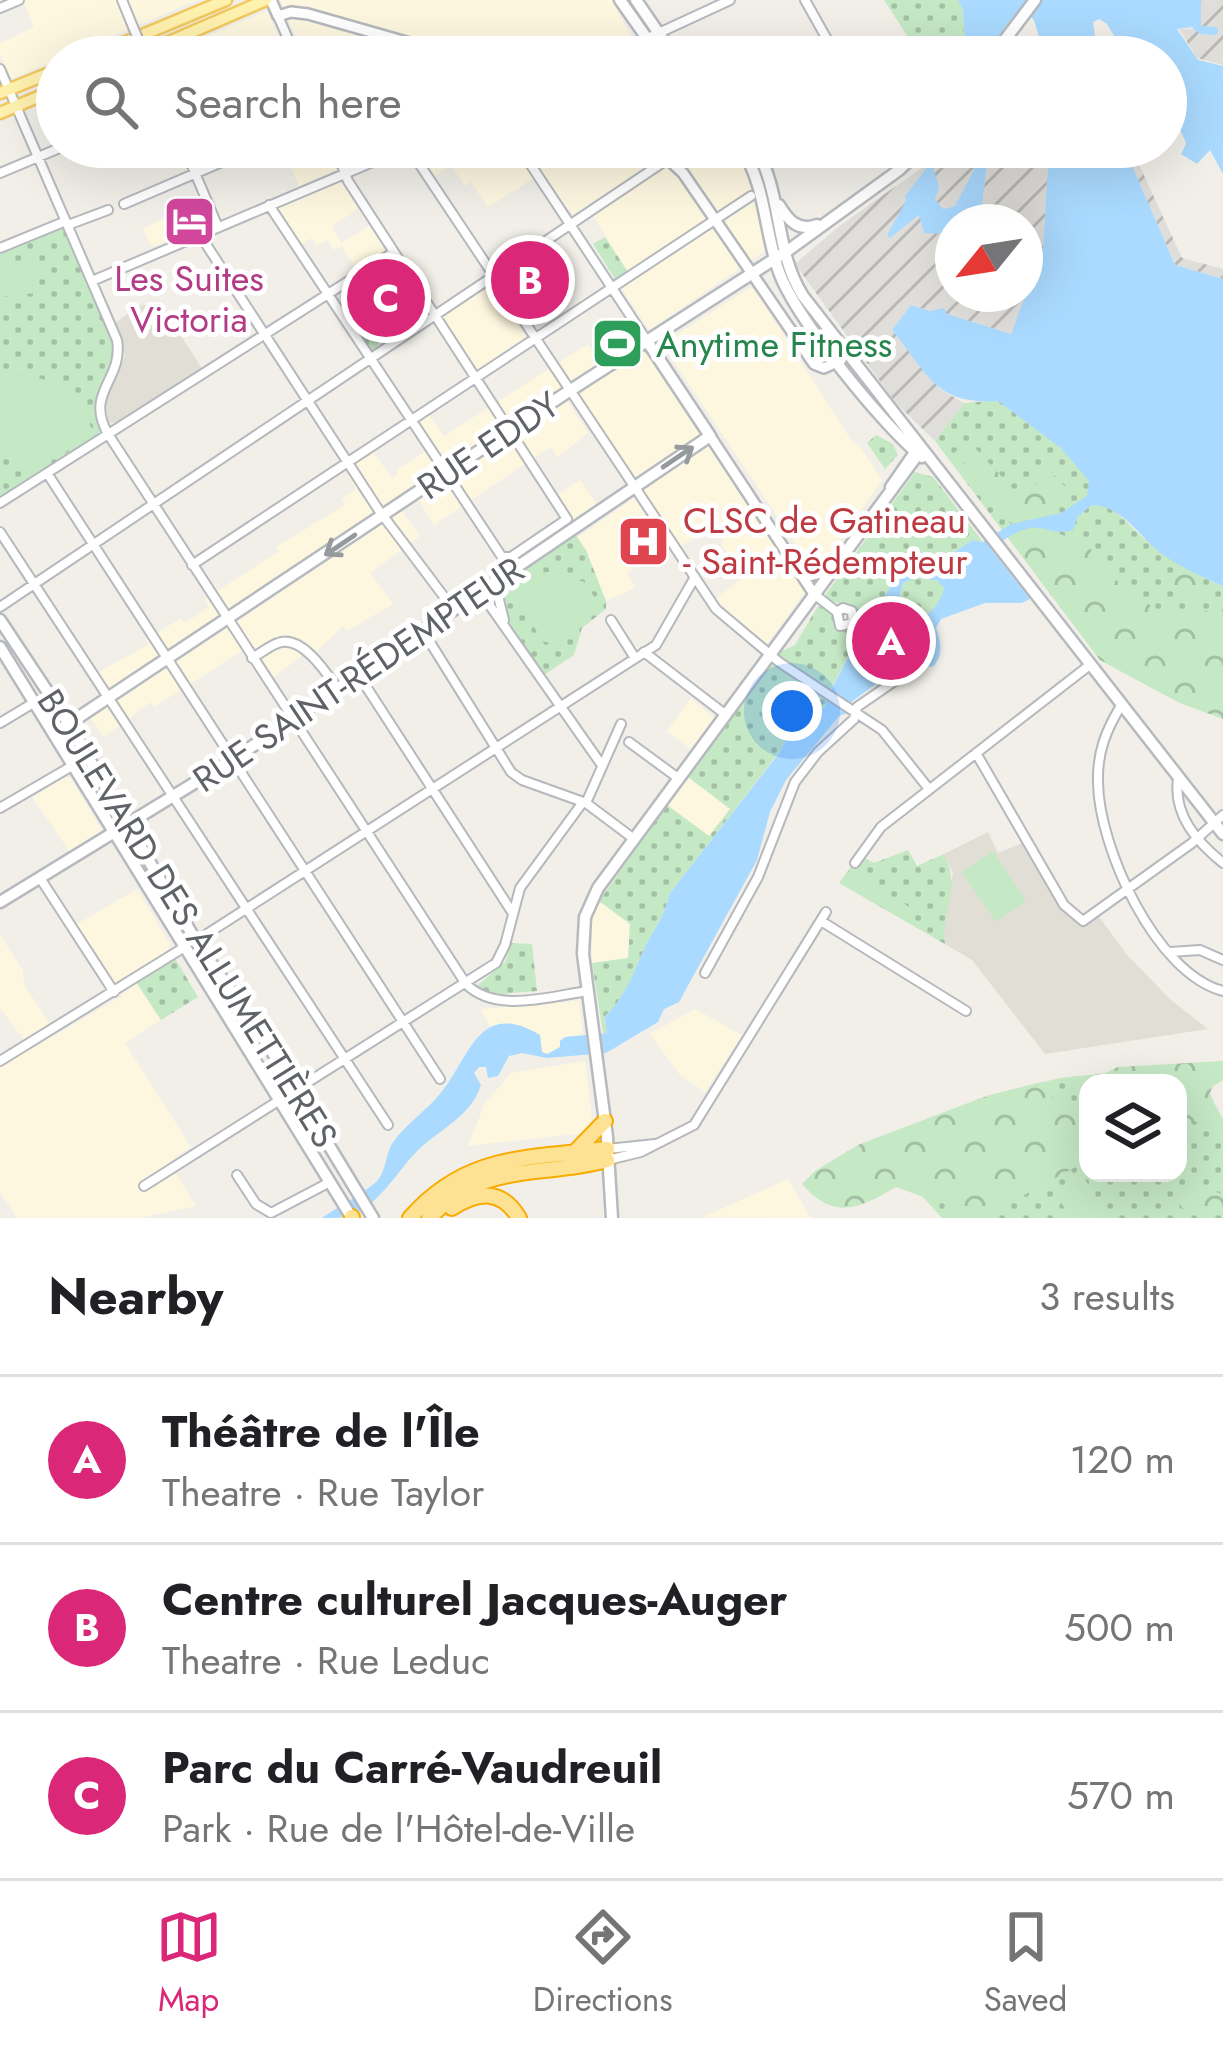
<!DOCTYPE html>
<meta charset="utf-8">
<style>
:root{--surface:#fff;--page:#f6f6f6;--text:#202124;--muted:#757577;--line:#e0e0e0;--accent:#db2777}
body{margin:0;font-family:Jost,sans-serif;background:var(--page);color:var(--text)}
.controls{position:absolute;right:36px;bottom:36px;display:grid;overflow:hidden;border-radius:24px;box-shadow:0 12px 48px #0002}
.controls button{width:108px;height:108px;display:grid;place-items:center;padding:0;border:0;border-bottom:3px solid var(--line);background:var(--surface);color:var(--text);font:60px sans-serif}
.compass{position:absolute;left:935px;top:204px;width:108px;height:108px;border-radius:50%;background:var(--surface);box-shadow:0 12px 48px #0002;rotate:240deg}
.you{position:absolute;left:792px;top:711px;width:42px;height:42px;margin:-30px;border:9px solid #fff;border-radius:50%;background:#1a73e8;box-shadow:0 0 0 18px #1a73e833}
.badge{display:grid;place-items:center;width:78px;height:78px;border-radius:50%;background:var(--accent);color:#fff;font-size:39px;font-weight:700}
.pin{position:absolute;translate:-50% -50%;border:6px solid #fff;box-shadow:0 3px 12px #0006}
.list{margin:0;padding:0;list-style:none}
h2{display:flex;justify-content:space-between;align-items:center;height:156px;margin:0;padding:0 48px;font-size:51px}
h2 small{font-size:39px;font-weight:400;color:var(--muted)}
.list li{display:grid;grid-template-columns:78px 1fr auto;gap:36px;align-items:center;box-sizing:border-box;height:168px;padding:0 48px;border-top:3px solid var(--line)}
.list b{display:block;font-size:45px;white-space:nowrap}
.list p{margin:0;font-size:39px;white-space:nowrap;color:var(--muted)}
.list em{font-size:39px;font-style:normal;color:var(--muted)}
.icon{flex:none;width:66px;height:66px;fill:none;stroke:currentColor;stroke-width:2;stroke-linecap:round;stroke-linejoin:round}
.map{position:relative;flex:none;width:1223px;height:1218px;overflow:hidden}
.search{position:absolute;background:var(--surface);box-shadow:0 12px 48px #0002;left:36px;right:36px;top:36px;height:132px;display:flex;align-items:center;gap:30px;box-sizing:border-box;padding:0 42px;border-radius:66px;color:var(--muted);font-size:45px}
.sheet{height:660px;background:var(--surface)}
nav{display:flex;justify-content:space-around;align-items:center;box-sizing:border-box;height:168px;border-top:3px solid var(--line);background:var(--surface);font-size:33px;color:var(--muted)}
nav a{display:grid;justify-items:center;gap:6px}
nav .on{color:var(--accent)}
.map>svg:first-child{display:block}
.commercial{fill:#fef7e0}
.industrial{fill:url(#industrial-furrows)}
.education{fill:#e1ded6}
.grass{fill:url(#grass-dots);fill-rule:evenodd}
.forest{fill:url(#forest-crowns)}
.garden{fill:#c5e8c5}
.water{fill:#aadaff;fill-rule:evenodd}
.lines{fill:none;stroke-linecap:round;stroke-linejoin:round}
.canal{stroke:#aadaff;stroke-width:8}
.minor-casing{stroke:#b5b8bc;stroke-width:12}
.tertiary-casing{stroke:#b5b8bc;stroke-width:14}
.secondary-casing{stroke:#b6babf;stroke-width:15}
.primary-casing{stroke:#f2c960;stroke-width:15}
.motorway-casing{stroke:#f9ab00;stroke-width:18}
.minor{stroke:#fff;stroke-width:8}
.tertiary{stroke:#fff;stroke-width:9}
.secondary{stroke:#fff;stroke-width:10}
.primary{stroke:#fff2af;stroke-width:10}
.motorway{stroke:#fde293;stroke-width:14}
.minor-bridge-casing{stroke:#b5b8bc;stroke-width:12;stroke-linecap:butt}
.minor-bridge{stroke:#fff;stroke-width:8}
.oneway{stroke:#979a9d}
.labels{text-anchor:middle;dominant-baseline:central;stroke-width:10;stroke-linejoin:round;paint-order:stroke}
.hotel-label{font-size:36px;fill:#b23c85;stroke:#fff}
.leisure-label{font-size:36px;fill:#27864d;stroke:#fff;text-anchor:start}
.street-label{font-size:36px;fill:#5f6368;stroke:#fff}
.health-label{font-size:36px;fill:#be3a42;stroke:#fff;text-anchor:start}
</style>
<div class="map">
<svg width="1223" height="1218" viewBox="0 0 1223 1218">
<defs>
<pattern id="industrial-furrows" width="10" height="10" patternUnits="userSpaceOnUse" patternTransform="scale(3)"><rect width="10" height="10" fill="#e0deda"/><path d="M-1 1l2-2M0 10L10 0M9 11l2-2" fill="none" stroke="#b9b8b5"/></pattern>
<pattern id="grass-dots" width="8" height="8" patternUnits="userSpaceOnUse" patternTransform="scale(3)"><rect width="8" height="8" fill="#c5e8c5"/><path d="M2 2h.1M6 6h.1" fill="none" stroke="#a3c0a4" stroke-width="1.8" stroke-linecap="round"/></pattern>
<pattern id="forest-crowns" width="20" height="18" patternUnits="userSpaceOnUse" patternTransform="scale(3)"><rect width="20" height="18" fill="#c5e8c5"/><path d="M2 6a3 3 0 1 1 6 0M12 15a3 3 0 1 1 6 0" fill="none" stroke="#a3c0a4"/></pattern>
</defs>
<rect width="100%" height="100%" fill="#f1efe8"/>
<!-- commercial -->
<path class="commercial" d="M23,0H198L11,79L0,55V43L34,27Z
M280,0H612L641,57H304Z
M267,11L288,57H158Z
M189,147H243L198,168Z
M282,147H327L337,169L299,186Z
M412,147H731L747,173L756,199L765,251L649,330L616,279L627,271L587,206L573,215L542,173L488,207L471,182L465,186L451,165L433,177Z
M342,181L358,209L332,226L341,243L369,226L387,253L358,272L342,246L334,250L327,240L317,245L312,238L301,245L278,208Z
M201,203L210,223L152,247L143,228Z
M491,283L529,341L478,374L441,317Z
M749,288L754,289L853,443L859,445L882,480L823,565H810L662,344Z
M588,344L601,364L561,391L588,433L558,457L550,447L434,525L418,499L401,510L420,536L370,573L393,604L347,631L343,626L314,654L303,655L272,678L250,646L154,707L151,702L104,737L91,718L116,701L97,673L149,644L146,640L181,618L185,623L209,607L205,599L278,552L276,547L345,505L342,499L356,489L345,471L373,452L392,478L398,474L397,470L425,451L411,427L429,415L444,436Z
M644,351L682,399L807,589L766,646L723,610L716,599L743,577L721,545L724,542L714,525L678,548L578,393Z
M580,480L598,506L575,521L557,495Z
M634,498L665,546L627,573L635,588L606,601L577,538Z
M691,698L714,718L691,749L667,731Z
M66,777L71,778L101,829L99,835L70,852L32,797Z
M688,777L731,808L709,837L667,805Z
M137,889L170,944L167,952L131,975L161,1020L125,1043L191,1147L169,1162L196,1206L139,1218H17L0,1192V1067L122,996L77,924Z
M599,901L630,924L628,959L592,963L591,925Z
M0,935L22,969L25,986L50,1025L24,1040L0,1008Z
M579,1001L583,1035L565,1037L560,1041V1047L547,1055L542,1052L534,1033L508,1024L490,1026L481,1009Z
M695,1009L742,1035L705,1092L680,1075L650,1034Z
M585,1061L592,1120L586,1133L468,1146L485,1103L511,1073Z
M788,1179L811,1218L703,1217Z"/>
<!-- industrial -->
<path class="industrial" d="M1200,0H1223V65L1197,58L1179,29L1200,28Z
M932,147H970L971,153L974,170L962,197L955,206L943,209L952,233L953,223V294H1025V222H980L989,147H1049L1043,248L1011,334L946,314L944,309L930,311L911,305L892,330L940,389L964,403L935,441L895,402L795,264L838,227L923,167Z
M1124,147H1131L1182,258L1223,269V279L1175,265Z"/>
<!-- education -->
<path class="education" d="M159,302L203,370L122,422L108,423L106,399L125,356L116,322L140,306Z
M988,832L998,853L1027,841L1077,919L1097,914L1128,956L1171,1000L1208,1029L1045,1054L972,960L945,944L943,926L953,873L944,854Z"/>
<!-- grass -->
<path class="grass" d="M884,0H958L963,10L966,57H921Z
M66,221L119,346L98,403L108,434L0,503V248Z
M605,237L628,272L615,279L593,244Z
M407,273L411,279L371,358L344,316Z
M998,400L1062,449L1085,473L1102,505C1122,512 1130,528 1147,541C1170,559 1195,575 1223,586V681L1180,703L1100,660L935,441L964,403Z
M876,435L893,444L898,455L885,469L867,443Z
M915,472L933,477L983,542L972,540L939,563L906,566L865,629L867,622L851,607L828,600L826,594Z
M573,531L586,550L606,601V609L582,628L574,655L541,677L506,627L498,587L509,574Z
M916,577L938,581L944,588L943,596L901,654L872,668L861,660L865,645L875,631L895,614L903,583Z
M818,606L827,609C839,629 842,624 858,636L825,701L826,706L788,736L780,751L670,893C663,919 656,925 645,947C633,974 627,996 605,1016L607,1033H603L592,963L628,958L630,924L599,901L667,805L709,836L730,809L688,777L770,667L782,651L795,645Z
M908,850L917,866L944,854C962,890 941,909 945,944L839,883L860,855L874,863Z
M511,943L532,944L537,991L488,995L477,986L505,962Z
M173,955L198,997L161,1020L134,979Z
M1223,1061V1080L1207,1090L1223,1119V1218H942L871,1140L987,1096L1060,1078ZM1088,1083H1178V1173H1088Z"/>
<!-- forest -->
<path class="forest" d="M976,449L1015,491L1035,486L1050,470L1067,489L1052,515L1011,524L955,451Z
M1045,528L1090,546C1096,581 1126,579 1147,602C1152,607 1155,614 1159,620L1175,610L1179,615L1223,609V719L1180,703L1100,660L1008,537L1019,530Z
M1174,562L1201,576L1203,603H1181L1172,581Z
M1223,1061V1080L1213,1085L1210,1093L1223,1125V1141C1210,1119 1198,1123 1178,1119V1083H1104L1103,1074L1118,1067Z
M1042,1082L1059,1086L1052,1096L1054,1104C1086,1109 1088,1130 1088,1160L982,1218H941L945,1205L938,1195L926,1198L896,1187C854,1212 832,1218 802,1184L815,1171L858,1145L987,1096Z
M1192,1185L1223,1194V1215L1219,1212L1192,1213L1181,1207L1177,1194Z"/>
<!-- garden -->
<path class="garden" d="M32,263L36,293L0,297V267Z
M22,375C62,380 81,396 94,435L32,472L24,471L0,436V382L8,376Z
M553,571L584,582L602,608L556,645L542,641L512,588L530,575Z
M993,851L1026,901L996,922L962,872Z
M858,876L916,911L909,923L850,888Z
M1085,1179L1108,1218H1070L1057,1195Z"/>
<!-- water -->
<path class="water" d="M958,0H1201V26L1177,29L1198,60L1223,66V174L1210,150L1197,164L1181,154L1186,144C1182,131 1177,123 1166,116V57H1127L1107,24L1099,19L1093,22L1098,57H1045L1034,20L1021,7L1004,28L998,57H966L963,10Z
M970,147H989L980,222H953V234L924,233L919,215L890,238L887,235L906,201L905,196L928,166L933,167L939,187L935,199L943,209L955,206L974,170Z
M1049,147H1124L1175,265L1223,279V586C1202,577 1180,567 1162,554C1138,536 1123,506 1092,505L1078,516L1073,530C1060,533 1057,532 1045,529C1024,523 1007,538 991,549L1030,599L1022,603H985L941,619L936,628C941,643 944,653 934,666L888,675L850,703L847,713L839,716L786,780L770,812L757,860L679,1002L664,1009L658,1022L606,1053L547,1058L522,1053L509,1056L498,1076L488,1078L486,1067H479L474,1073L481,1085C471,1117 439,1129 417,1151C395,1174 381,1203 350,1216C342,1218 330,1218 322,1218C339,1206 360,1196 376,1182C387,1172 385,1152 394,1141C407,1123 426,1111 440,1094C471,1056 478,999 540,1035L542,1052L547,1054L560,1047V1041L565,1037L607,1033L605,1016C626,996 633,974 645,947C656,925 663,920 670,893L780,752L788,736L826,706L825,702L857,639L875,617L877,607L906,565L939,563L972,540L983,542L1011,524L1061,513L1087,496L1089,481L1062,449L998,401C935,405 929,375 892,330L911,305L930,311L944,308L947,314L1011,334L1043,248ZM916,577L938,581L944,588C940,607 927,614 914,626C907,633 904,646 901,654H893L871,668L861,660L865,645L875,631L895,614L903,583Z"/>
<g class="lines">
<!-- canal -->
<path class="canal" d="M1191,21L1201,30L1214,31"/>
<defs>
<path id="minor" d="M122,0L133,27
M805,0L837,57
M0,8L19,0
M278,16L296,57
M607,57L730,0
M0,69L117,340C124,380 84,392 108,434L466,984C496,1014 550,996 588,991
M184,147L218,227
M335,147L348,181L567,519
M519,147L647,341
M0,173L62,147
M124,204L257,147
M269,205L502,557H511L567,519
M68,225L108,210
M200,235L378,509L454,610
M0,248L66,221
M92,281L408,147L716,609L779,662L882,730L929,789
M47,473L440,1079
M0,503L394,252
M0,532L388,1125
M192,565L751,196
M481,593L601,764
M814,594L837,612L840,626L853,623L852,611L843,608L837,612
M0,607L668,159
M504,620L497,592L505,578
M611,620L635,658
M423,631L511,772L522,780L586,803L634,839
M644,652L726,715
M252,658C260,654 269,646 278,643C301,634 326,672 337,688
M358,674L512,912
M1122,704C1106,730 1097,752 1098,783C1099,847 1155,973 1223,991
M0,723L35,702
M629,742L678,778
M976,753L1064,905L1083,921L1192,843L1223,815
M1178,779C1173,815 1197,842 1223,863
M586,803L621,724
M0,808L72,766
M855,863L881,827L1091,664
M40,878L114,992
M821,921L966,1011
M196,941L656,645L695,577
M1170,952L1200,950L1223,960
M705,973L758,877L795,782L818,752L854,719L857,707L899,678
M0,1061L183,948
M607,1149L655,1144
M608,1160L641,1152L694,1125L826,912
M237,1175L256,1204L271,1213L330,1182
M144,1186L496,963L505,945L520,888L583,802"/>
<path id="tertiary" d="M271,0L278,16L291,12L308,14L459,57
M655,147L683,173L814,364L824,368L841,360
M710,436L814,594"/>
<path id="secondary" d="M620,0L660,57
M636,0L675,57
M992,57L1035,0
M741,147C766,186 764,230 779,272C795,317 884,427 922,457
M755,147C783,193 774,251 803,296L1223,834
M779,205C788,220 798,232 817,225
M891,487L918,448
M794,562L811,575L827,571
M0,620L65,718L196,941L268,1045L373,1218
M0,647L352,1218
M62,745L64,727L563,395L790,249L899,170L923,147
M0,902L232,760L710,436L647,341
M612,1218L607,1137L583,954L585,917L598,888L921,450"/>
<path id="primary" d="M90,57L226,0
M134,57L266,0
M0,93L57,70
M0,113L57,89"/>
<path id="motorway" d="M575,1152L605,1121
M452,1208C478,1191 502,1189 519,1218
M352,1218V1217
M410,1218C467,1153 528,1159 607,1149
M429,1218C484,1161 538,1178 607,1160"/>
</defs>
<!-- minor casing -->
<use href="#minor" class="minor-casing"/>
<!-- tertiary casing -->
<use href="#tertiary" class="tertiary-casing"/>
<!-- secondary casing -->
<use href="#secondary" class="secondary-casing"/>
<!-- primary casing -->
<use href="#primary" class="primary-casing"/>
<!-- motorway casing -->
<use href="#motorway" class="motorway-casing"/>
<!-- minor -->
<use href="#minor" class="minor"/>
<!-- tertiary -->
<use href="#tertiary" class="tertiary"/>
<!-- secondary -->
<use href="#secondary" class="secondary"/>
<!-- primary -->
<use href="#primary" class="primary"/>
<!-- motorway -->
<use href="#motorway" class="motorway"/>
<defs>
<path id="minor-bridge" d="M133,27L146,57"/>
</defs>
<!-- minor-bridge casing -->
<use href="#minor-bridge" class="minor-bridge-casing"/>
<!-- minor-bridge -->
<use href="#minor-bridge" class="minor-bridge"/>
</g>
<!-- one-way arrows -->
<defs><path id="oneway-shaft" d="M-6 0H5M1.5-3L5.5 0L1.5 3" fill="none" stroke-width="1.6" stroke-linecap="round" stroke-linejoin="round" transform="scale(3)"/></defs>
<g class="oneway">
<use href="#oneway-shaft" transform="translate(678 457) rotate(-34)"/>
<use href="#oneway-shaft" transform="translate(340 545) rotate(146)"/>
</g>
<!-- icons -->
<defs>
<symbol id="hotel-square" viewBox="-11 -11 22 22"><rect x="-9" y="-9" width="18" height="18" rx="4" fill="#d1479c" stroke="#fff"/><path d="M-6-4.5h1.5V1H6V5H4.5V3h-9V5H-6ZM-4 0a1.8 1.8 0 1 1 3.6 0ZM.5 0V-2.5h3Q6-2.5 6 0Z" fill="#fff"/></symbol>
<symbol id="stadium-square" viewBox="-11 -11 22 22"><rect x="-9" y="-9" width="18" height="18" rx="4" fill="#2e9e5b" stroke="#fff"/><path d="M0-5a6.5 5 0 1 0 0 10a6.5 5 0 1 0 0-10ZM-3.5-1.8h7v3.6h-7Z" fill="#fff"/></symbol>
<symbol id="hospital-square" viewBox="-11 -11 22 22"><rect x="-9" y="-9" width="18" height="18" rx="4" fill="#e0444e" stroke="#fff"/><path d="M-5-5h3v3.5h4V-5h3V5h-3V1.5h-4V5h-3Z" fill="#fff"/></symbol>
</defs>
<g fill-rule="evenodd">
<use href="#hotel-square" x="160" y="192" width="59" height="59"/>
<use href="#stadium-square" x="588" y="314" width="59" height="59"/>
<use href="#hospital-square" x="614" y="512" width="59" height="59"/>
</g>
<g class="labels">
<!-- hotel labels -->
<g class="hotel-label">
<text x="189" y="278">Les Suites<tspan x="189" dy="41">Victoria</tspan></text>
</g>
<!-- leisure labels -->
<g class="leisure-label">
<text x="656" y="344">Anytime Fitness</text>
</g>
<!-- street labels -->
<g class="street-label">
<text transform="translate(488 445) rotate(-34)">RUE EDDY</text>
<text transform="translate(358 674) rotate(-34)">RUE SAINT-RÉDEMPTEUR</text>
<text transform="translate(188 918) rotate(58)">BOULEVARD DES ALLUMETTIÈRES</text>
</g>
<!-- health labels -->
<g class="health-label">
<text x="683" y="520">CLSC de Gatineau<tspan x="683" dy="41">- Saint-Rédempteur</tspan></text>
</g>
</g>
</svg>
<div class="controls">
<button><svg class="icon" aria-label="layers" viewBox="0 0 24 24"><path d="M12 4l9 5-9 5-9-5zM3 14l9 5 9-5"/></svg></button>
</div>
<svg class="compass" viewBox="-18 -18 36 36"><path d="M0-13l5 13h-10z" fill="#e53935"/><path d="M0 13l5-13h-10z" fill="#757577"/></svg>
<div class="you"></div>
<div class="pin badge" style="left:891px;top:641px">A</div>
<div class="pin badge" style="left:530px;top:280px">B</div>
<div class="pin badge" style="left:386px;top:298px">C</div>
<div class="search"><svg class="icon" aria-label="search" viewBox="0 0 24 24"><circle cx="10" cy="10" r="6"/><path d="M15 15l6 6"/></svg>Search here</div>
</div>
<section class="sheet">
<h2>Nearby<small>3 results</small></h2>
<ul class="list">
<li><span class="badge">A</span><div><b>Théâtre de l'Île</b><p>Theatre · Rue Taylor</p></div><em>120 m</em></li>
<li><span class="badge">B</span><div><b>Centre culturel Jacques-Auger</b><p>Theatre · Rue Leduc</p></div><em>500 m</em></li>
<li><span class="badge">C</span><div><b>Parc du Carré-Vaudreuil</b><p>Park · Rue de l'Hôtel-de-Ville</p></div><em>570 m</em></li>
</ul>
</section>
<nav>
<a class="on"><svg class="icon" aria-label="map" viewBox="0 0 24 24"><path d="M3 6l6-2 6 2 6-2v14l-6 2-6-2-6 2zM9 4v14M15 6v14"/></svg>Map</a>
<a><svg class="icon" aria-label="directions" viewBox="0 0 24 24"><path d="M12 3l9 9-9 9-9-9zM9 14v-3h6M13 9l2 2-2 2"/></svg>Directions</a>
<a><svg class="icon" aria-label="saved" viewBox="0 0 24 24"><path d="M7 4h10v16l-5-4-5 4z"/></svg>Saved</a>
</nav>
